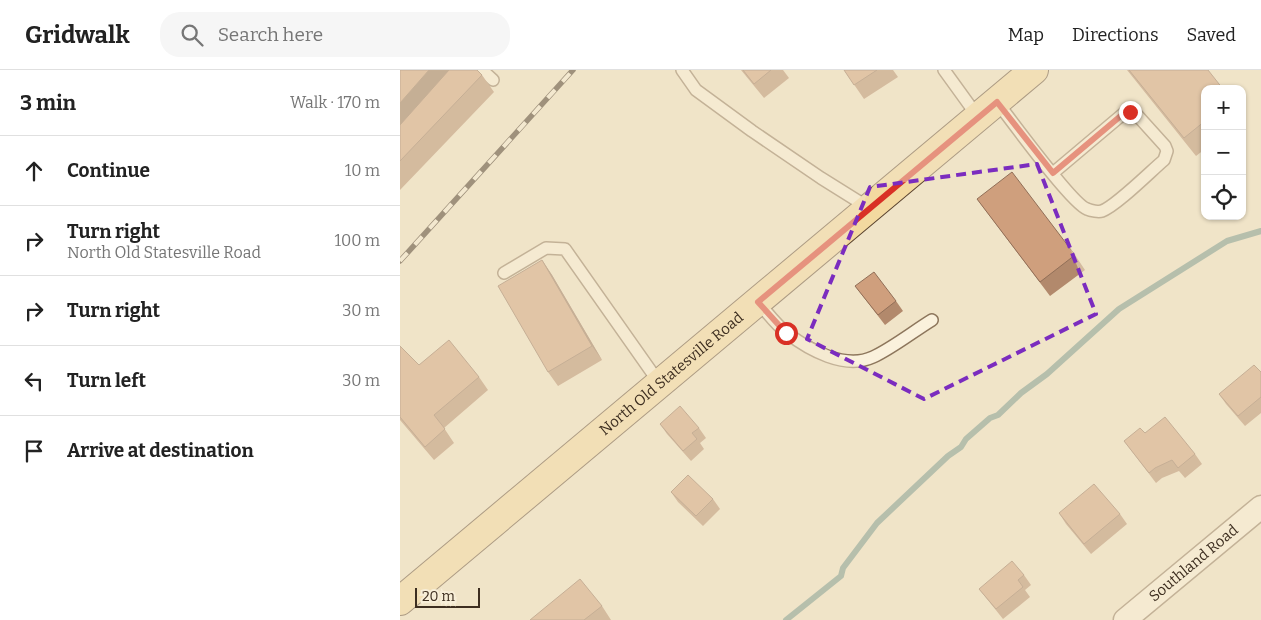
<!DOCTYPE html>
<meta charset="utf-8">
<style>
:root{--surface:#fff;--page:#f6f6f6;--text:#222;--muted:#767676;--line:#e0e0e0}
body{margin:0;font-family:Bitter,serif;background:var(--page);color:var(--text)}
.controls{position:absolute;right:15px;top:15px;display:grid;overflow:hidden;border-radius:10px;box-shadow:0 1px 4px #0004}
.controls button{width:45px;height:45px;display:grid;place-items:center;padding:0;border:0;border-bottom:1px solid var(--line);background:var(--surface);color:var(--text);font:25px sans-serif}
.scale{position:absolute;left:15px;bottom:12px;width:65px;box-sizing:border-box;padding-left:5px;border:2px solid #3d2e20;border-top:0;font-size:14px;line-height:18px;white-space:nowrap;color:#3d2e20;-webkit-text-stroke:4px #f7eed8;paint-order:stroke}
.stop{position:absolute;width:15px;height:15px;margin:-11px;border:4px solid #d93025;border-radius:50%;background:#fff}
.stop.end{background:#d93025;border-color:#fff;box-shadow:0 1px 5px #0008}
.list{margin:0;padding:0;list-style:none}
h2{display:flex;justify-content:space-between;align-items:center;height:65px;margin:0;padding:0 20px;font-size:21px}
h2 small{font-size:16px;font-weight:400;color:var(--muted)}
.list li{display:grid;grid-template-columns:32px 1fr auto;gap:15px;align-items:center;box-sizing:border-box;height:70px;padding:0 20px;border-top:1px solid var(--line)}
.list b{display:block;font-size:19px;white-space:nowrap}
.list p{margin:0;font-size:16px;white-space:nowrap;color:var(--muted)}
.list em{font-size:16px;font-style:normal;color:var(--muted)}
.icon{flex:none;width:28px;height:28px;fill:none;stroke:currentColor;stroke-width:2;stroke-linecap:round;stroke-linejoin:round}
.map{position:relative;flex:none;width:861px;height:550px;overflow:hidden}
header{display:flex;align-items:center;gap:30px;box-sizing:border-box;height:70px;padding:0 25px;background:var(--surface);border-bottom:1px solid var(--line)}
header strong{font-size:24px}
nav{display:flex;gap:28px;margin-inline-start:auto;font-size:18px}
.search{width:350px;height:45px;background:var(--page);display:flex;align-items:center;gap:12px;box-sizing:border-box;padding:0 18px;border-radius:20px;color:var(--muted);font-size:19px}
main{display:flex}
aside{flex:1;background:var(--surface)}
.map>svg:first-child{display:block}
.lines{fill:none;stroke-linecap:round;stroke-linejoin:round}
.stream{stroke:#6f938a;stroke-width:6}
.lane-casing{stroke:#8d765c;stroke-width:14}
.street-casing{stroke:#8d765c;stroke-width:25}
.primary-casing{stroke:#5b4430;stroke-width:30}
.lane{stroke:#faf1dc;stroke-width:11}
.street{stroke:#faf1dc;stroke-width:22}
.primary{stroke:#f3d9a0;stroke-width:28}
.rail-casing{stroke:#3d2e20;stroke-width:5.5}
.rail{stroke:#f7eed8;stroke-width:4;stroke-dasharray:11;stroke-linecap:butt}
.wall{fill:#b2896c}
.shaded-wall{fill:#916f58}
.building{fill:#cf9f7d;stroke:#916f58}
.route{stroke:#d93025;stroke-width:6}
.marked{fill:none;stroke:#7b2cbf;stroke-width:4;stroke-dasharray:10 6;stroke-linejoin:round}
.labels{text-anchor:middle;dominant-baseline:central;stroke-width:4;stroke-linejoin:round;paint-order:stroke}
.street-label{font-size:15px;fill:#3d2e20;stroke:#f7eed8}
</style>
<header>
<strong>Gridwalk</strong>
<div class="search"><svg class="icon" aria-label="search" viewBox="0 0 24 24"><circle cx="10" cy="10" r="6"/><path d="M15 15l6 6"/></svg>Search here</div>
<nav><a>Map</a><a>Directions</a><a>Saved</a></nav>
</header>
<main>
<aside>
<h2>3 min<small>Walk · 170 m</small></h2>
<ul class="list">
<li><svg class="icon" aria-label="ahead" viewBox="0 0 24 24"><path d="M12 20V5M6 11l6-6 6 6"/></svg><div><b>Continue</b></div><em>10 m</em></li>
<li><svg class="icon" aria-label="right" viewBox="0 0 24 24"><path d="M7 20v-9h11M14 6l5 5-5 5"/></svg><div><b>Turn right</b><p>North Old Statesville Road</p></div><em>100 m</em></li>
<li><svg class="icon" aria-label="right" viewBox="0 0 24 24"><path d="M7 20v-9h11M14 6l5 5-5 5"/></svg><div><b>Turn right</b></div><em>30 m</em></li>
<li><svg class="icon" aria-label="left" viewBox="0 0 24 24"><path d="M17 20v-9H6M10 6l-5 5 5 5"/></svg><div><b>Turn left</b></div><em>30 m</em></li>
<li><svg class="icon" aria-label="arrive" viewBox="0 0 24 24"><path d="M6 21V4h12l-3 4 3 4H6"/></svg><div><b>Arrive at destination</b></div></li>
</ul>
</aside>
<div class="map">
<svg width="861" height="550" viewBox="0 0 861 550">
<rect width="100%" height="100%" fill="#f0e4c8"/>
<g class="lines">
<!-- stream -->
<path class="stream" d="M386,550L441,506L443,498L477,453L548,386L561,377L566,369L590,348L598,345L621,323L647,304L719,239L827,171L861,161"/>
<defs>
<path id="lane" d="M82,0L93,10
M282,0L296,20L352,61L421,108L469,138
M544,0L578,47
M597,32C611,50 672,134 687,139C691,141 699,142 702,141C716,136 751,101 764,90L767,81L765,76L737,45L730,42L723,44L653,103
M104,203L146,178L165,179L260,314
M358,232C367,242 376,255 387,263C409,280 445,300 473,287C491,279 514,261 532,250"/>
<g id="street">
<path id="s1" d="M725,550L861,437"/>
</g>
<g id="primary">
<path id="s2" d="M0,531L634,0"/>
</g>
</defs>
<!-- lane casing -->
<use href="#lane" class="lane-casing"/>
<!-- street casing -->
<use href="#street" class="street-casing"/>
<!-- primary casing -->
<use href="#primary" class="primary-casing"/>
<!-- lane -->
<use href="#lane" class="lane"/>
<!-- street -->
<use href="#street" class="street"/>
<!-- primary -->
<use href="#primary" class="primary"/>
<defs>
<path id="rail" d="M0,191L173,0"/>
</defs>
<!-- rail casing -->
<use href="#rail" class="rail-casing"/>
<!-- rail -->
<use href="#rail" class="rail"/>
</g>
<!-- wall -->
<path class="wall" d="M0,0L82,5L94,22L0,120Z
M341,0H383L389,8L364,28Z
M444,0H493L498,7L464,29Z
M727,0H808L805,19V79L796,86Z
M577,129L675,185L685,200L650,226Z
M142,190L152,205L202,290L158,316L148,302Z
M455,216L496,231L503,241L485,255Z
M0,276L19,295L79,307L88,320L44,358L54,373L34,390L0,350Z
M861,302V343L845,356L826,334L819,324Z
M260,354L299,358L306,368L300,373L304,379L291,391L267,364Z
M745,363L795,384L802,394L785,408L779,401L762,408L756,413L724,371Z
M271,422L313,429L320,439L303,456L278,432Z
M659,443L720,444L727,454L691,484L666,454Z
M624,505L631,515L625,520L630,527L603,549L579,519Z
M202,536L211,550H130Z"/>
<!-- shaded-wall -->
<path class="shaded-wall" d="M29,0H56L0,63V33Z
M142,190L152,205L202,290L192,276Z"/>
<!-- building -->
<path class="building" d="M0,0H29L0,33Z
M49,0H77L82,5L0,91V55Z
M343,0H371L354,14Z
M444,0H477L454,15Z
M729,0H808L823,19H805V51L784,68Z
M612,102L675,185L640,212L577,129Z
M142,190L192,276L148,302L98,216Z
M474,202L496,231L478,245L455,216Z
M49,270L79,307L34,345L45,359L25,377L0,347V276L19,295Z
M854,295L861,302V327L838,346L819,324Z
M280,336L299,358L292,363L297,369L283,381L260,354Z
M765,347L795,384L778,398L772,390L755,398L749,403L724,371L740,358L745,363Z
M288,405L313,429L296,446L271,422Z
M694,414L720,444L684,474L659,443Z
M612,491L624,505L618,510L623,517L596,539L579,519Z
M180,509L202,536L184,550H130Z"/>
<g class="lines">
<!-- route -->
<path class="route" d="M386,263L358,232L597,32L653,103L723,44L730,42"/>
</g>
<!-- marked area -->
<path d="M0 0H861V550H0ZM637,94L696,244L524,329L407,269L470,117Z" fill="#f0e4c8" fill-opacity=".55" fill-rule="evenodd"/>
<path class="marked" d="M637,94L696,244L524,329L407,269L470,117Z"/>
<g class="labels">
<!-- street labels -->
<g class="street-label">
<text stroke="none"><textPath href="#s2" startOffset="354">North Old Statesville Road</textPath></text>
<text stroke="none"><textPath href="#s1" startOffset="89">Southland Road</textPath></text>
</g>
</g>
</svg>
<div class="controls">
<button>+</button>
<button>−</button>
<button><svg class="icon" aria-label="locate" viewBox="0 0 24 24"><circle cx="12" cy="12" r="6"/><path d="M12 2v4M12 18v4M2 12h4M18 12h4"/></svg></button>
</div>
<div class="scale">20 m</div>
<div class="stop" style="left:386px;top:263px"></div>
<div class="stop end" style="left:730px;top:42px"></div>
</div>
</main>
